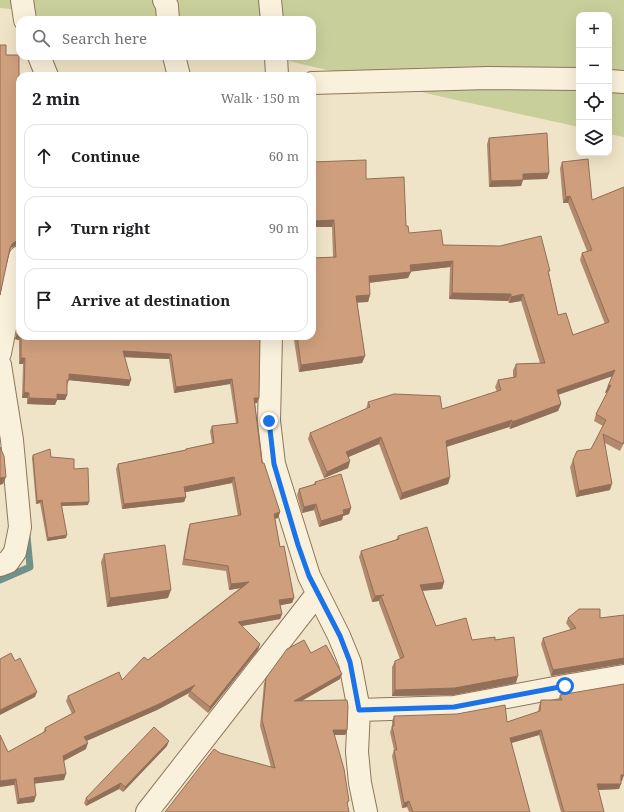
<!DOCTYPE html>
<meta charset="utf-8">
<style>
:root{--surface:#fff;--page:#f2f2f2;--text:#202124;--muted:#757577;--line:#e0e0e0}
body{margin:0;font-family:"Noto Serif",serif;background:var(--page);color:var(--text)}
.controls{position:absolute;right:12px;top:12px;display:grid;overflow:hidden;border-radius:8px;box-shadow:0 4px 16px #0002}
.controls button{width:36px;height:36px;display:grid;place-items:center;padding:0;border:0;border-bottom:1px solid var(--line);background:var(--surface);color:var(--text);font:20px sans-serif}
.stop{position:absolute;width:12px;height:12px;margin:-9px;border:3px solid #1a73e8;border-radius:50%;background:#fff}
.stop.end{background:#1a73e8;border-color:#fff;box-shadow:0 1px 4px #0008}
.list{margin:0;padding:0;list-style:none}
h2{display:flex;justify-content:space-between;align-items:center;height:52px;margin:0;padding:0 16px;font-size:17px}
h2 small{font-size:13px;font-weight:400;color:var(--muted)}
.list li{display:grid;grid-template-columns:26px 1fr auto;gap:12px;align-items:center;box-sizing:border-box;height:64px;margin:0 8px 8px;padding:0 8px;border:1px solid var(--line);border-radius:12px}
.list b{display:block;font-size:15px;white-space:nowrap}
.list em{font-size:13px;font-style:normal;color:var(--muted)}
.icon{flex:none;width:22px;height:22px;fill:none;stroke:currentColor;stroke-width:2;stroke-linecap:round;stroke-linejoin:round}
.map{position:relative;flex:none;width:624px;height:812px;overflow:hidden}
.search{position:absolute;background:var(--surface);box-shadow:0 4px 16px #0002;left:16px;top:16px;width:300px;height:44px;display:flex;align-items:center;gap:10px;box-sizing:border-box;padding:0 14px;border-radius:12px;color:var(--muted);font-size:15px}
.panel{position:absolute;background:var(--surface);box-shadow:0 4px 16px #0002;left:16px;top:72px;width:300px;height:268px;border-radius:12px}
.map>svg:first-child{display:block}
.green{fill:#c9cf9b}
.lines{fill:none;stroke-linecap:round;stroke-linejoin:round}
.stream{stroke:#6f938a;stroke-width:7}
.minor-casing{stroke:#8d765c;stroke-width:24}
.minor{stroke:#faf1dc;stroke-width:22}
.wall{fill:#b2896c}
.shaded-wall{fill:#916f58}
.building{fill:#cf9f7d;stroke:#916f58}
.route{stroke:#1a73e8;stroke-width:5}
</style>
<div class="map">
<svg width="624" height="812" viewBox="0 0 624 812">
<rect width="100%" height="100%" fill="#f0e4c8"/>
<!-- green -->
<path class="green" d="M0,0H624V137L609,134V15H579V127L456,100L267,56H312V20H42L32,11L0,8Z"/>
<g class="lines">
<!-- stream -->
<path class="stream" d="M0,580L30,567L27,536"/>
<defs>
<path id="minor" d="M22,0L25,20
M164,0L167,6L168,20
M270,0L272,20
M39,56L47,76
M174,56L179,76
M276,56L277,76
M609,81L624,82
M312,83L488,78L579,79
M271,336L269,421L274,464L309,576L339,636L350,663L359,710L357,752L360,783L366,812
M0,353L15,277L20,257
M0,365L12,440L20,527L15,552L8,562L0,565
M359,710L454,707L565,686L624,676
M147,812L317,594"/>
</defs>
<!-- minor casing -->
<use href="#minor" class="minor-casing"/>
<!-- minor -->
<use href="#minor" class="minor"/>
</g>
<!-- wall -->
<path class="wall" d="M489,138L549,173L547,179H523L521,186L489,187L487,144Z
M562,162L592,200L624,187V443L620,451L605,443L610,490L576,497L570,467L573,460L591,449L603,426L594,421L596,414L608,392L605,393L612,376L558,395L561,404L558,411L510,429L509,427L446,447L450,477L448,484L400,500L379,444L348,457L350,461L348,468L324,478L308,439L310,433L366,409L368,402L442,409L497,392L495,387L498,380L513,377V370L516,364L540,363L521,301L509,303L508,301L449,299L450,267L411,271L408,278L369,283L370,295L368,302H357L365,356L362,363L299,372L294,340L296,336H312V258L333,257L332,227H312L366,179L406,226L409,233L443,245L549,273L558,315L573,335L605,324L580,260L582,253L587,251L568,203H563L560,168Z
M20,318V336H260L259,398L257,403H255L262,463L280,512L278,518L275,519L280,547L294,598L292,603L280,605L282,614L280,619L242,626L260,644L258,650L208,713L188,696L189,693L157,710L86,741V749L64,761V780L35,783L34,802L17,804L14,785L8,752L43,733L45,728L72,714L66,701L68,696L122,680L240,588L229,590L226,571L182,565L188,530L190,524L238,516L232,483L185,492L186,497L184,502L122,509L116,469L118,464L185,450L186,449L212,443L210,431L212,426L236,423L230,384L174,393L169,359L125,357L129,386L69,380L67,386V395L65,400H57L55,405L27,404V398H22L23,364H19V340L15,339Z
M33,455L51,457L74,469L88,505L62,506L66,538L47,541L40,503L36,504L32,458Z
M315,482L351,508L349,514L343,516L342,520L319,527L314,510L302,513L297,495L299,489L314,484Z
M398,536L444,582L442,589L423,591L436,626L472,640H495L516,683L453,695L392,696V667L395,661L400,659L379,603V601L372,602L359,557L361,551L396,540Z
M104,554L168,598L107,607L101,562Z
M624,615V664H622L551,676L541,644L543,638L571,630L566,623L568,618H600Z
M311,653L340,679L302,701L347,730L345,735H334L348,804L220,753L271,767L260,726L264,683L266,678Z
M560,695L622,781H621L619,789L598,790L604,812H561L539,735L511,743L530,812H409L407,807L402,808L392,756L394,750L390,732L392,726V721L394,716L507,722L538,712L539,706L541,700H558Z
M167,746L123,792L119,789L86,806L84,803L86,798Z"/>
<!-- shaded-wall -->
<path class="shaded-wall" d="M549,173L547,179L521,180L523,174Z
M523,180L521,186L489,187L491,181Z
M570,196L568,203H563L566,197Z
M334,220L332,227H312V221Z
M19,239H20V245H17L11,248L8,254L10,248L13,243Z
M453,261L450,267L408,272L410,265Z
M411,272L408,278L367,283L369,276Z
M452,293L511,294L508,301L449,299Z
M523,294L521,301L509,303L511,297Z
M370,295L368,302L353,303L356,296Z
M17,334H20V336L19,340L15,339Z
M123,351L171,354L169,359L121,357Z
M365,356L362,363L299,372L301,365Z
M21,358H25L23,364H19Z
M615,370L613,376L554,396L557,390Z
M69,374L131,380L129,386L67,380Z
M232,379L230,384L174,393L176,387Z
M611,385L609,391L605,393L608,386Z
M24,392L29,393L27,398H22Z
M57,394L67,395L65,400H57L55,405L27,404L29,398Z
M254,398H259L257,403L252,404Z
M561,404L558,411L510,429L512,422Z
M512,420L509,427L443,448L446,441Z
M381,437L379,444L344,459L346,452Z
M350,461L348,468L324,478L327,472Z
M6,477L3,484L0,485V478Z
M234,477L232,483L182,493L184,487Z
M450,477L448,484L400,500L402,493Z
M612,484L610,490L576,497L579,491Z
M186,497L184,502L122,509L124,504Z
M42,500L40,503L36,504L37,501Z
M89,502L88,505L60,506L61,503Z
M316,504L314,510L302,513L304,507Z
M351,508L349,514L343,516L342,520L319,527L321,521L343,510Z
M280,512L278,518L272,519L274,514Z
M67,535L66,538L47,541L48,538Z
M249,582L247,587L229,590L231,584Z
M444,582L442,589L418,591L420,585Z
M171,590L168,598L107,607L110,598Z
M384,595L381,596L379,601L372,602L375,596Z
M294,598L292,603L277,606L279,600Z
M282,614L280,619L236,627L238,622Z
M260,644L258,650L208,713L210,707Z
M624,658V664H622L551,676L553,670Z
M342,674L340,679L292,706L294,701Z
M518,676L516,683L453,695L392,696L395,690Z
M195,685L190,691L189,693L157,710L82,743L84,737Z
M37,692L35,697L0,715V710Z
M333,730H347L345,735H331Z
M541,730L539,735L508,744L510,738Z
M169,741L167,746L123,792L125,787Z
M88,743L86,749L61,762L63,756Z
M66,774L64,780L32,784L34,778Z
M621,775H624L622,781H619Z
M16,779L14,785L0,787V781Z
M121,783L119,789L86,806L88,801Z
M597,784H621L619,789L595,790Z
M36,796L34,802L17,804L19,799Z
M409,801L407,807L402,808L404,803Z"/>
<!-- building -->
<path class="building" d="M0,45H6V55H19V79H20V239L13,243L10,248L0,295Z
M547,133L549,173L523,174V180L491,181L489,138Z
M588,159L592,200L624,187V441L623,444L603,434L612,484L579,491L573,460L577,451L591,449L606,420L596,414L611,385L608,386L615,370L557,390L561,404L512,422V420L446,441L450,477L402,493L381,437L346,452L350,461L327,472L310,433L370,407L368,402L394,394L440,396L442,409L501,390L498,380L516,377V364L545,363L523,294L511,297V294L452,293L453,261L410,265L411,272L369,276L370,295L356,296L365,356L301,365L297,336H312V331H314V298H312V258L336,257L334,220L312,221V162L366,160V179L404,177L406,226H408L409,233L441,230L443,245L500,246L541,236L550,271H548L558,315L566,313L573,335L609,322L582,253L592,250L570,196L566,197L562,162Z
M20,322V334H17Z
M21,336H260L259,398H254L262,463H264L280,512L274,514L280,547L284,546L294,598L279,600L282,614L238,622L260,644L210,707L190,691L195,685L159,704L84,737L88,743L63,756L66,774L34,778L36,796L19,799L16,779L0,781V735L8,752L46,731L45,728L75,712L68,696L119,672L122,680L144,657L148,660L249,582L231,584L228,566L184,559L190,524L241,515L234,477L184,487L186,497L124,504L118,464L186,450V449L214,443L212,426L238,423L232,379L176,387L171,354L123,351L131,380L69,374V380H67V395L57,394V399L29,398V393L24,392L25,358H21Z
M0,447L4,456L6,477L0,478Z
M50,449L51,457L74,459V469L88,468L89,502L61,503L67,535L48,538L42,500L37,501L33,455Z
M341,474L351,508L343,510L344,514L321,521L316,504L304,507L299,489L316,484L315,482Z
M427,527L444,582L420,585L436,626L466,618L472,640L495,637V640L514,637L518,676L455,688L395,690V661L404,657L381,596L384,595L375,596L361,551L399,539L398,536Z
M165,545L171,590L110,598L104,554Z
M579,609H600V618L624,615V658L553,670L543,638L576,628L568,618Z
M304,640L311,653L326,645L342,674L294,701L347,700L348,706L347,730H333L344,769L349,801L347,802L349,812H165L214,749L220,753L275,768L262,720L266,678L287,649Z
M11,653L15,661L20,658L37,692L0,710V659Z
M624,684V775H621V784H597L604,812H564L541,730L510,738L530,812H413L409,801L404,803L394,750H397L392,726H394V716L457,714L505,705L507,722L540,711L541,700H562L560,695Z
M154,727L169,741L125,787L121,783L88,801L86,798Z"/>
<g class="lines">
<!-- route -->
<path class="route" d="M269,421L274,464L298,545L309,576L340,636L350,662L359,710L454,707L565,686"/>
</g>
</svg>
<div class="controls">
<button>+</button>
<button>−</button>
<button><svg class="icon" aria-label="locate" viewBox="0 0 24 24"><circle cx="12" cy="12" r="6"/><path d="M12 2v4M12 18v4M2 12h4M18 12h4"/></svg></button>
<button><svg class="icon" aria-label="layers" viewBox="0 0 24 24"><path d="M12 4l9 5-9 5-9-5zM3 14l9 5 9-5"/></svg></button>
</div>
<div class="stop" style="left:565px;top:686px"></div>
<div class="stop end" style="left:269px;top:421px"></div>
<div class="search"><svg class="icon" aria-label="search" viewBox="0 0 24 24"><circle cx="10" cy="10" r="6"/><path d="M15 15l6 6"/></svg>Search here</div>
<section class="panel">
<h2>2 min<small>Walk · 150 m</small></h2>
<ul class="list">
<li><svg class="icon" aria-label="ahead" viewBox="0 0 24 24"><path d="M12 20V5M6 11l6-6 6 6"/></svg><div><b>Continue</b></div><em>60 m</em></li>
<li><svg class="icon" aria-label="right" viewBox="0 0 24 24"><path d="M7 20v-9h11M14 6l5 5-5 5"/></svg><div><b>Turn right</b></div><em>90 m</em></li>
<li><svg class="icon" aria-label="arrive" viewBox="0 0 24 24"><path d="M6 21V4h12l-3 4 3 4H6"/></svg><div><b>Arrive at destination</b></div></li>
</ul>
</section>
</div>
